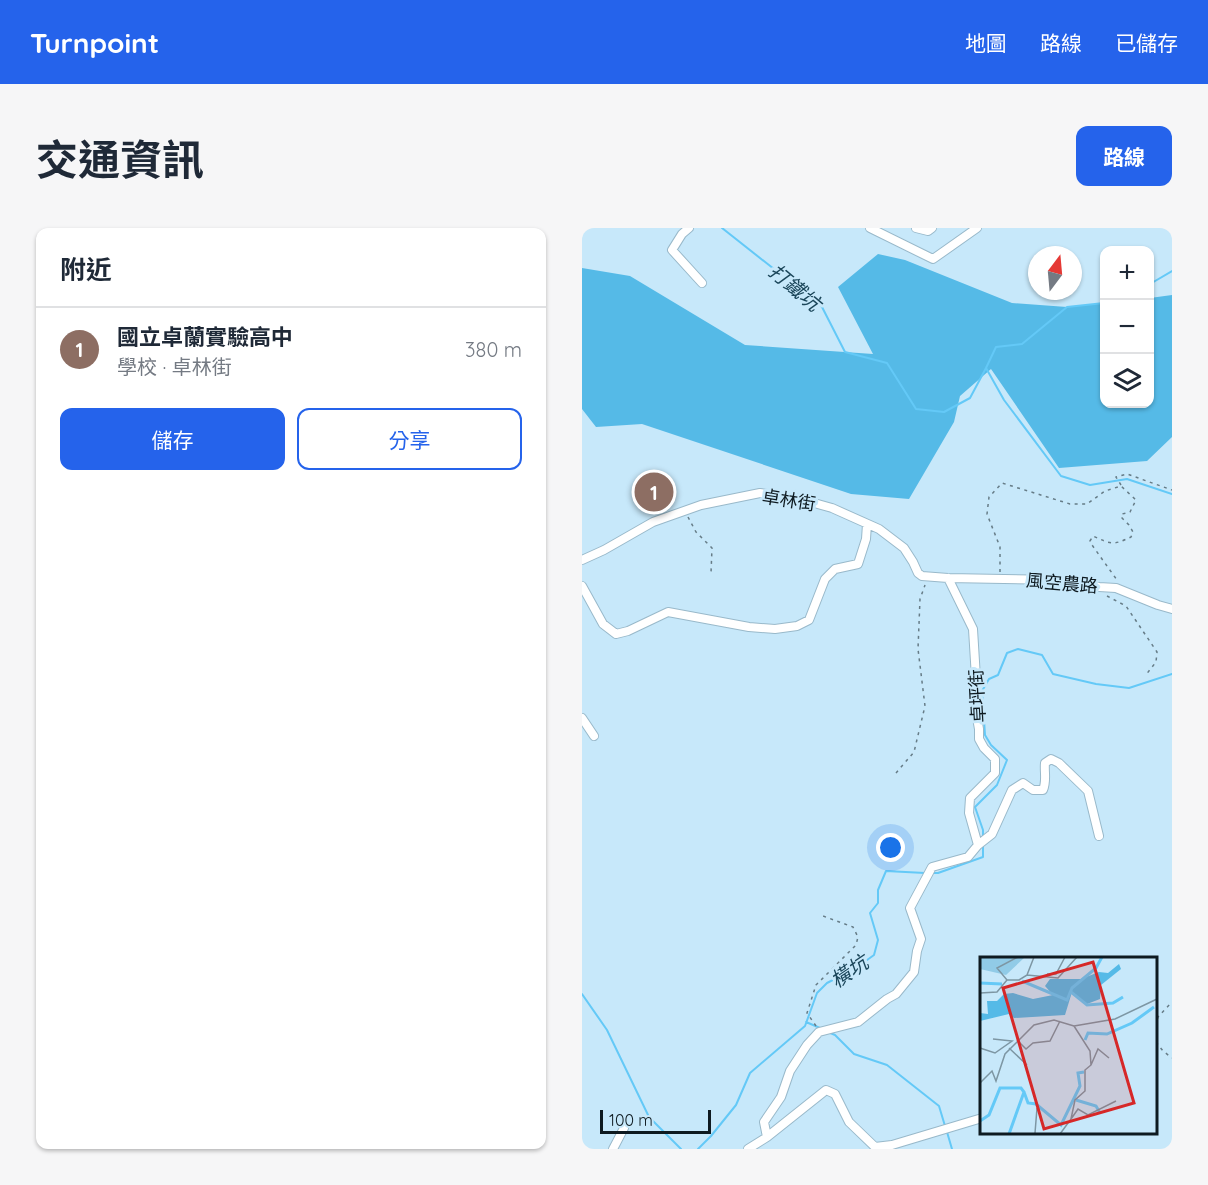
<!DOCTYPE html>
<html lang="zh-TW">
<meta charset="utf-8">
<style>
:root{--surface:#fff;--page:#f6f6f7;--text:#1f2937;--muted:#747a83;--line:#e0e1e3;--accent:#2563eb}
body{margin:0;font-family:Quicksand,"Noto Sans TC",sans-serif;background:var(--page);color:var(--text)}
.controls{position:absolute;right:18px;top:18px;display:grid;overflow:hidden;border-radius:12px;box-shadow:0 2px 4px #0004}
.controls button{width:54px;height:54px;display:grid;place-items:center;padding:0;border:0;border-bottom:2px solid var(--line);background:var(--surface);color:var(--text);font:30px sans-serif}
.compass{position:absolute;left:446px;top:18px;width:54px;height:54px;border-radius:50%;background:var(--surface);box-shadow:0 2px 4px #0004;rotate:16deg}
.scale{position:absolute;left:18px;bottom:15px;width:111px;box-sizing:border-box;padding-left:6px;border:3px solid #0e1a20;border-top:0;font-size:16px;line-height:21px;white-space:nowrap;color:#0e1a20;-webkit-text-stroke:4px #c7e8fa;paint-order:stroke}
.you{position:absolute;left:309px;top:620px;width:21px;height:21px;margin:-15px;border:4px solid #fff;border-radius:50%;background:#1a73e8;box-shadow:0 0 0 9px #1a73e833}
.badge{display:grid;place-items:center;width:39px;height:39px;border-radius:50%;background:var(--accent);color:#fff;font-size:20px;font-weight:700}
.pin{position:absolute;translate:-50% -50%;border:3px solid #fff;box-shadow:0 2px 6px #0006}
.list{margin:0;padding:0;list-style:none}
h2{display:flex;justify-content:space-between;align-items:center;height:78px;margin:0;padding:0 24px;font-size:26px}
h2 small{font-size:20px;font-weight:400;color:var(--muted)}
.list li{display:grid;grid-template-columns:39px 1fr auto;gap:18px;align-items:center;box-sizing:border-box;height:84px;padding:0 24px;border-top:2px solid var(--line)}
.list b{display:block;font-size:22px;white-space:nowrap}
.list p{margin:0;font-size:20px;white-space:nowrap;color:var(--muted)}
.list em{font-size:20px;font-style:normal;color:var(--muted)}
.actions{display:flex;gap:12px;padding:18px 24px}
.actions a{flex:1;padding:14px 0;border:2px solid var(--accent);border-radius:12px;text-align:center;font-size:21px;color:var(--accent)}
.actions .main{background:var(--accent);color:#fff}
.icon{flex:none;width:33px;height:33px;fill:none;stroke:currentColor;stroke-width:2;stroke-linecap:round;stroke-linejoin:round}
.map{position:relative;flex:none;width:590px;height:921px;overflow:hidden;border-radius:12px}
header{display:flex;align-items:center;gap:36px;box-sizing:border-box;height:84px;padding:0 30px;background:var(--accent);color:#fff}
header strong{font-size:28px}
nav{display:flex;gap:33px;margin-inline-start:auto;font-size:21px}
.intro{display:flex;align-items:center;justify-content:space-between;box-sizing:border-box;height:144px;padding:0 36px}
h1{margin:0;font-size:42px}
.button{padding:15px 27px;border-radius:12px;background:var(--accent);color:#fff;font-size:21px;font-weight:700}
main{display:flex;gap:36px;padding:0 36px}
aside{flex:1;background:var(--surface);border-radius:12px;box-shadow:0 2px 4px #0004}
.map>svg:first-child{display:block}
.forest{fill:#55bae7}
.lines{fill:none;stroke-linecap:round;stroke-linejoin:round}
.stream{stroke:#64c9f7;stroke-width:2}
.minor-casing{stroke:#99b9ca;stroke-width:10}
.path{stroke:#667c87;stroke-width:1.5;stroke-dasharray:3 4.5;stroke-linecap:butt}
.minor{stroke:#fff;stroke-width:8}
.labels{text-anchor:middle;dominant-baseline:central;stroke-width:6;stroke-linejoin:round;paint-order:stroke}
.street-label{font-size:18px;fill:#0e1a20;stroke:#c7e8fa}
.water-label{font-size:20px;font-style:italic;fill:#1b465a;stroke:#c7e8fa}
.inset-river{fill:none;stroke:#64c9f7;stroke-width:3}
.inset-road{fill:none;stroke:#7d96a3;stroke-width:1.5}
.view{fill:#d62828;fill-opacity:0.15;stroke:#d62828;stroke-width:3}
.inset-edge{fill:none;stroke:#0e1a20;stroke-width:3}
</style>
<header>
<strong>Turnpoint</strong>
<nav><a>地圖</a><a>路線</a><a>已儲存</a></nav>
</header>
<div class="intro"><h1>交通資訊</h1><a class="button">路線</a></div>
<main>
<aside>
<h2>附近<small></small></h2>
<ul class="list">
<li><span class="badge" style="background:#8d6e63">1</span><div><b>國立卓蘭實驗高中</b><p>學校 · 卓林街</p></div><em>380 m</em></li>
</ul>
<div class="actions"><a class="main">儲存</a><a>分享</a></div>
</aside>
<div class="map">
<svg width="590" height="921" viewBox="0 0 590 921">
<rect width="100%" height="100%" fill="#c7e8fa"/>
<!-- forest -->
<path class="forest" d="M296,26L323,32L430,75L485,79L522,75V176H568V70L590,67V209L565,233L477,240L409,141L378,168L372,194L327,271L269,266L60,196L14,199L0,181V40L48,48L163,117L291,126L256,59Z"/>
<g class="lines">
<!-- stream -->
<path class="stream" d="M140,0L240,79L263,124L305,135L334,181L362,184L388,170L404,140L414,119L440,116L485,79L522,75
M568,56L590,43
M404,140L422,172L479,248L508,257L545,251L590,266
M401,609V602L393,579L415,557L425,532L409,517L403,507L400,463L407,451L416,447L425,425L436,421L460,427L471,446L514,456L547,460L590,446
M349,645H356L401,629V615
M0,766L25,802L67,889L99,921
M224,794L238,800
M246,804L253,807L272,826L305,837L357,878L363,898
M365,904L370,921
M116,921L129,908L154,877L168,845L223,798L235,765L245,755L274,740L292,727L296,712L288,685L296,675V662L304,643L343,645"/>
<defs>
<path id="minor" d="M107,0L100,6L90,22L120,55
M288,0L351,31L395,0
M334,0L346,3L350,0
M0,332L22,322L71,294L119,277L178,265L218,271L250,280L297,301L322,320L331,334L336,345L340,348L366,350L482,352L517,359L534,360L576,377L590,381
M0,358L21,396L34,406L46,403L86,384L167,399L193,401L215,398L227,392L243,351L253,341L276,336L284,311L285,296
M0,490L12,508
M396,617L410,606L430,562L441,555L451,562H461C465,553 462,544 463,535L469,531L477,535L506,563L517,608
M185,909L244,862L253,866L267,894L293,919L310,917L400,890
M31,921L42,900
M166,921L185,909L182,894L199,869L208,843L225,817L237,804L276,794L305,771L314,766L332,744L335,723L339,711L328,680L350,639L386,629L396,617L387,585L388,570L413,545V531L402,520L397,511V501L392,473L394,450L391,401L366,350"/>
</defs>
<!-- minor casing -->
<use href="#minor" class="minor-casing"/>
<!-- path -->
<path class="path" d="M539,257L534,249L545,246L590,262
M106,289L114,304L130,320L129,345
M418,344V319L405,286L407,269L420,255L488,276H505L523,263L539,258L554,272L548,284L540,286L539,289L547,297L551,304L549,309C530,318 529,316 511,308L508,313L510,317L535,352
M525,368L544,378L575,424L574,434L563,448
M314,545L332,524L343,478L336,421L338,371L343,357
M234,798L225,785L234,757L274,717L276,709L271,699L241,688
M574,798L576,789L590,774
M574,814L581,823L590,830"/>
<!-- minor -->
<use href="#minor" class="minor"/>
</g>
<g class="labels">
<!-- street labels -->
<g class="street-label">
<text transform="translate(207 272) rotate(9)">卓林街</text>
<text transform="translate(480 355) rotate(5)">風空農路</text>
<text transform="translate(395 468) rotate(-93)">卓坪街</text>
</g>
<!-- water labels -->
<g class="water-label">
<text transform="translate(213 59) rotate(40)">打鐵坑</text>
<text transform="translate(267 743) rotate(-34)">橫坑</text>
</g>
</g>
<!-- overview -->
<g transform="translate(398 729)">
<rect width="177" height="177" fill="#c7e8fa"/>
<path d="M0,0H45L26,18L0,12Z" fill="#91cbe7"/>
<path d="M139,7L141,12L121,28L120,42L107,47L92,35L85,58L34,61L29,57L0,64V56L8,57L7,44H17L24,37L33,36L53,42L73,38L65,29L70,22H101L119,15L128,16Z" fill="#55bae7"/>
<path class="inset-river" d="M42,24L87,43L92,31L116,11L122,0M0,26L22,27M91,35L107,48L133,46L143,40M105,83L108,76L127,77L152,66L174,50M44,135L48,146L56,147L81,168L100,129L98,116L104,115M96,143L116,149L120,156M0,164L9,158L20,131H41L44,135L29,177"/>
<path class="inset-road" d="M67,17H76L85,0M47,18L54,0M27,23H39L47,18L78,21L97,0M0,36L17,35L27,23L17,11L38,0M94,69L135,62L177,42M37,83L46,92L53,86L70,84L80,64M0,91L15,96L32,84L13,82M29,91L47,108M111,108L118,92L129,101M0,126L12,114L16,124L25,97L54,68L74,63L94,69M91,162L98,152L108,158L136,144M55,176L57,151M80,177L91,162L95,143L105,134V113L111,108L110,94L94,69"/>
<path class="view" d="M113,5L154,146L64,172L23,31Z"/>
<rect width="177" height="177" class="inset-edge"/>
</g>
</svg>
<div class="controls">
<button>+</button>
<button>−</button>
<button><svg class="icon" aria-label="layers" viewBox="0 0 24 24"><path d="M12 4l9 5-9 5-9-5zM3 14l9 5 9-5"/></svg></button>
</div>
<svg class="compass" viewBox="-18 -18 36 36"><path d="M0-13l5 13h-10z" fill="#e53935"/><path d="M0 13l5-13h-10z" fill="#747a83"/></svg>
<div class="scale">100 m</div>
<div class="you"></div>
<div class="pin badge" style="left:72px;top:264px;background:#8d6e63">1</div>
</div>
</main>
